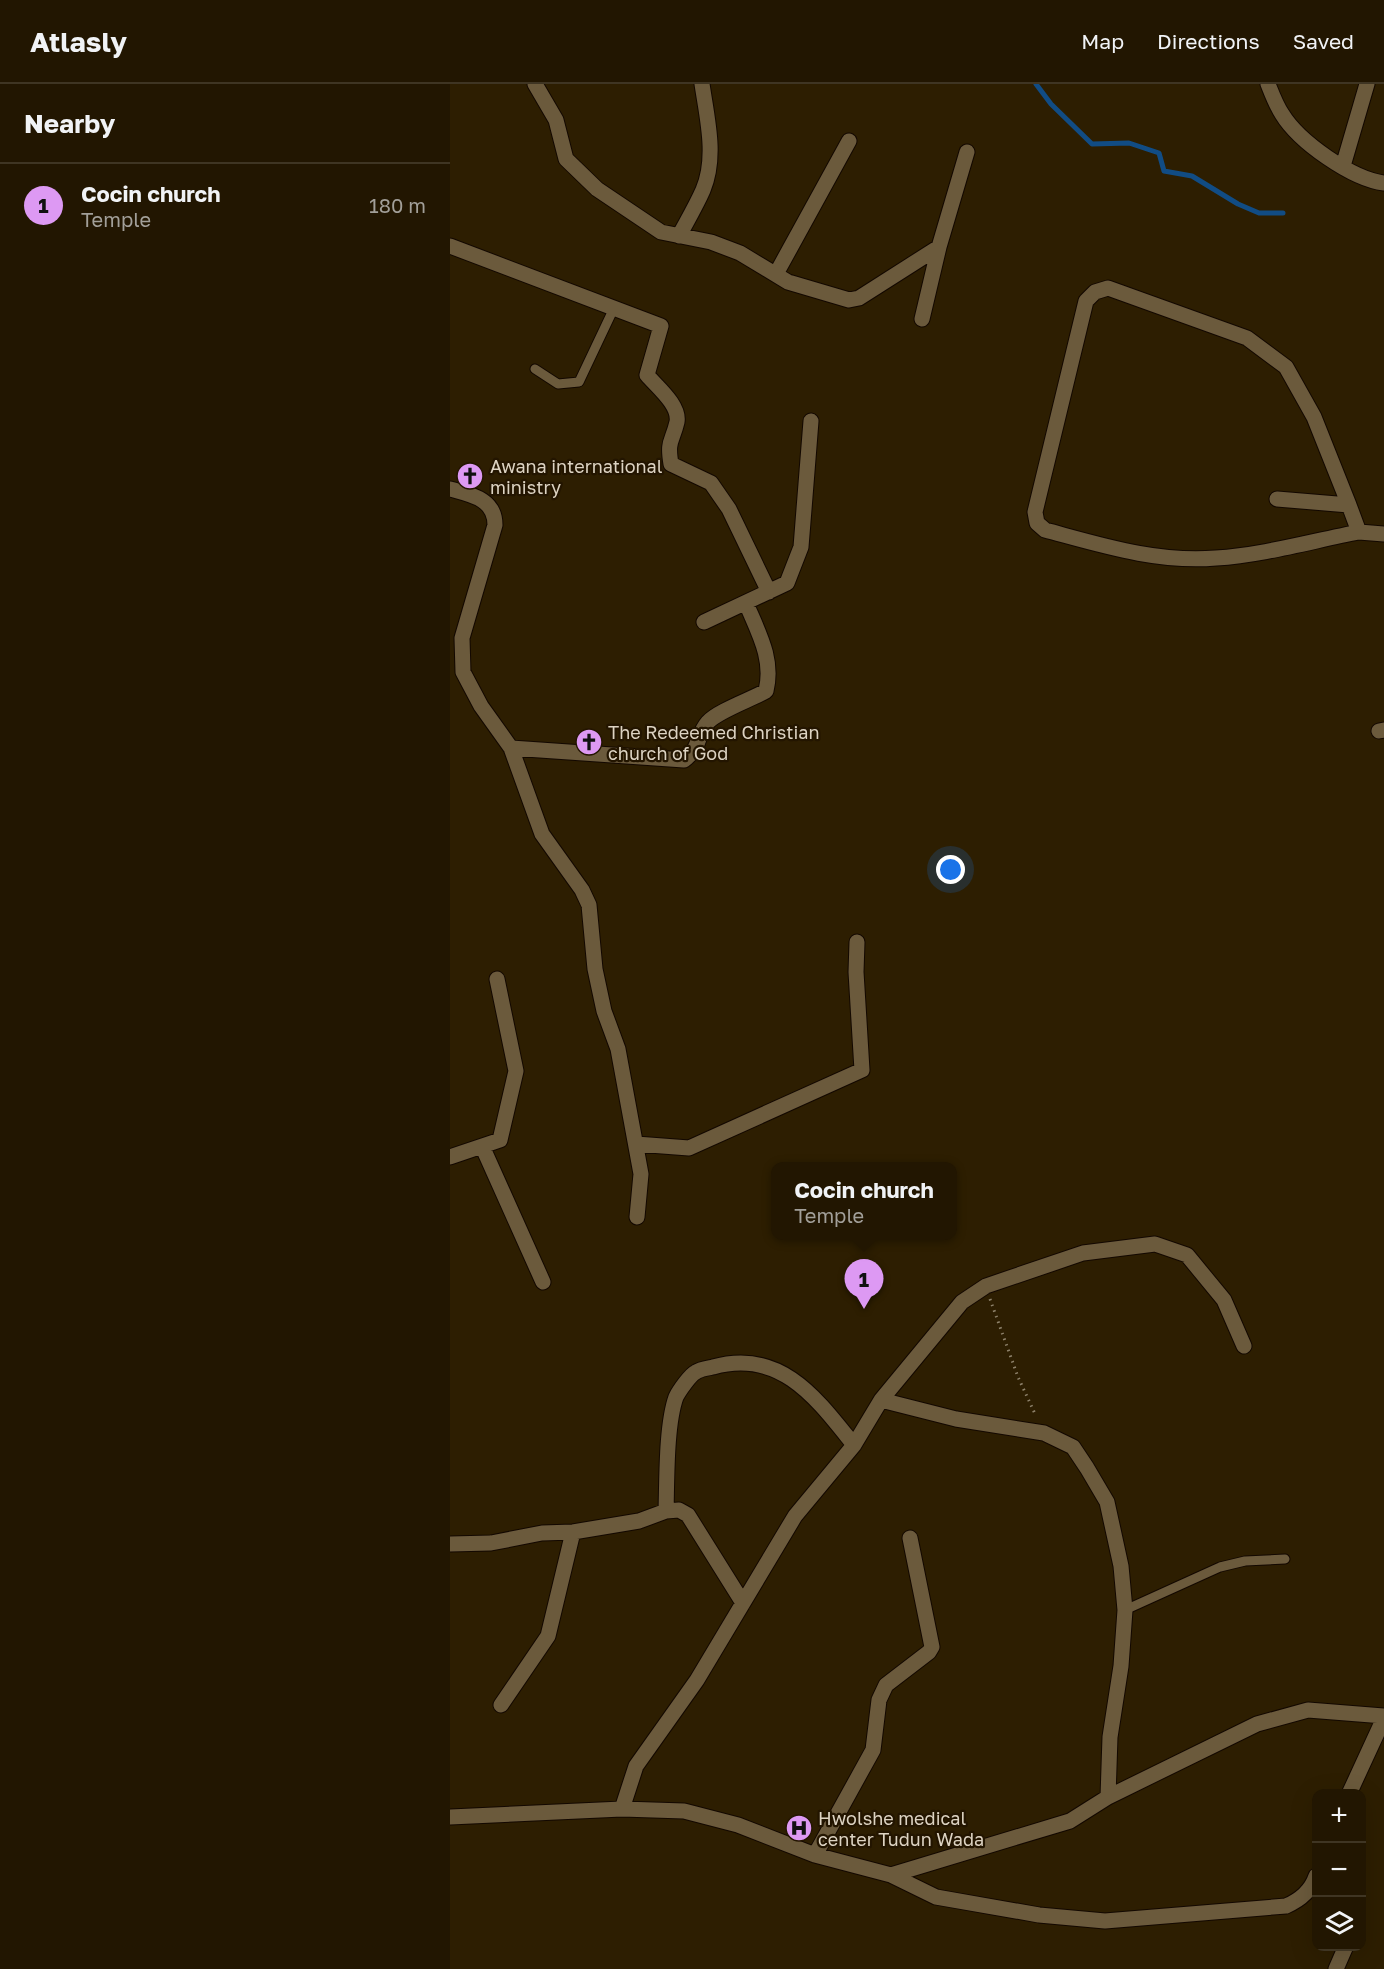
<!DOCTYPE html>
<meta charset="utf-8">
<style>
:root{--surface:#221601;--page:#2a1f0b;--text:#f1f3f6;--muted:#a29f99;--line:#3f3523;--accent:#dd99f3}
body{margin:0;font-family:"Golos Text",sans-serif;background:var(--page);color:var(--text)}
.controls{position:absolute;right:18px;bottom:18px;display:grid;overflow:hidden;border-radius:12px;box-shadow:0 6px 24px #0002}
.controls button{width:54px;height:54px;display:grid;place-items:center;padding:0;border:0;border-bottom:2px solid var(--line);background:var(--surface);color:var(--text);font:30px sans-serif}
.you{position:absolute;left:501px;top:786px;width:21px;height:21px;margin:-15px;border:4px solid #fff;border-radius:50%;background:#1a73e8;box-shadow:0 0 0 9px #1a73e833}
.badge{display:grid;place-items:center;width:39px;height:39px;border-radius:50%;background:var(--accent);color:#111;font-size:20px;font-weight:700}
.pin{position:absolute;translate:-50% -50px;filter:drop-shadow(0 2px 3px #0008)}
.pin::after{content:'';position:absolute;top:32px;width:21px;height:18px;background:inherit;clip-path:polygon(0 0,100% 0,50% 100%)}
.popup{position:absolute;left:321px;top:1078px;width:186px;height:78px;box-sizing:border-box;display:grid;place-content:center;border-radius:12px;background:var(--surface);filter:drop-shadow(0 2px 4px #0005);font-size:20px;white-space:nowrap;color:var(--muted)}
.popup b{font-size:22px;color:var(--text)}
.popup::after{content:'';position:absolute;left:50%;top:100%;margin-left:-12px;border:12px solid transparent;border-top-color:var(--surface)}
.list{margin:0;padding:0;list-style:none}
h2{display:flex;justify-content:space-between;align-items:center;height:78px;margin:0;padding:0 24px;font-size:26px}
h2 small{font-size:20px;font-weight:400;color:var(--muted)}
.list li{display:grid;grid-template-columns:39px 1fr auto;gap:18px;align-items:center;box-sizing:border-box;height:84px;padding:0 24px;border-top:2px solid var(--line)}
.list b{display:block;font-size:22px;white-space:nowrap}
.list p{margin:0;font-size:20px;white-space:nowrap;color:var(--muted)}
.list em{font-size:20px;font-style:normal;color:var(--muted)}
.icon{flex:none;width:33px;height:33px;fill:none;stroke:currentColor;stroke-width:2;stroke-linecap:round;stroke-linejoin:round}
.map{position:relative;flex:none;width:934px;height:1885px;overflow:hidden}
header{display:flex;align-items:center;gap:36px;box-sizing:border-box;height:84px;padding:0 30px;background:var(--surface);border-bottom:2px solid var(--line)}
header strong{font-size:28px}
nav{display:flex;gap:33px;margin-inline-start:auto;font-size:21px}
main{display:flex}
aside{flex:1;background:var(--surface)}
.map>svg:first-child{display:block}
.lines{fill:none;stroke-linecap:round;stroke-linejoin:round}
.stream{stroke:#114c84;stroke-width:5}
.lane-casing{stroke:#130800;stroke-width:11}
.street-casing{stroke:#130800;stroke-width:17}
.path{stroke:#8d816a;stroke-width:3;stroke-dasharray:1.5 4.5;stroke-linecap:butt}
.lane{stroke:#6b5a3c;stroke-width:9}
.street{stroke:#6b5a3c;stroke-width:15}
.labels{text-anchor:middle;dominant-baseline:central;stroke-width:4.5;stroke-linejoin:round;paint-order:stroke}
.poi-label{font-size:18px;fill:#ddd3c2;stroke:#231500;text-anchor:start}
</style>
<header>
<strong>Atlasly</strong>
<nav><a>Map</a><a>Directions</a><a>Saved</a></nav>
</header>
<main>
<aside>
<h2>Nearby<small></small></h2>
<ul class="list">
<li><span class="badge">1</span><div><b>Cocin church</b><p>Temple</p></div><em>180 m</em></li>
</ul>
</aside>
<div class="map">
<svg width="934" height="1885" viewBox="0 0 934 1885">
<rect width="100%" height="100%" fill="#2d1e01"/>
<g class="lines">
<!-- stream -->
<path class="stream" d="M586,0L601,20L642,60L679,59L709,69L714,87L742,92L788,120L809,129H833"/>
<defs>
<path id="lane" d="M85,285L108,300L129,298L164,224
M675,1526L770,1483L795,1477L835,1475"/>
<path id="street" d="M85,0L106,36L116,75L147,105L211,148L261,158L290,169L338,198L399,216L409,214L489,163
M818,0C822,10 826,21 832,30C849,58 902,95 934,99
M893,82L917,0
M229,152C237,137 246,122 253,106C267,73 257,34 252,0
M0,162L211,242L197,291C207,303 230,321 227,338C222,359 217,356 221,380L261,399L279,425L319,508
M326,190L399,57
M472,235L489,163L517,68
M0,405C22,411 45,415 45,441L12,554L13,588L31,622L61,664L92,750L132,806L139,821L145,885L154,927L168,965L191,1090L187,1133
M827,415L899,421L909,448L934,450
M899,421L864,333L836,283L797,254L658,204L645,208L636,217L585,428L587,439L595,446C651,461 707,479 766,474C813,471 862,457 909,448
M254,538L337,499L351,463L361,337
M929,647L934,646
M61,664L234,676C251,664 246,652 258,638C268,627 302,615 316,607C324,575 308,548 296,519
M186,1060L239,1064L412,986L406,888L407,858
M33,1064L93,1198
M0,1073L50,1056L66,987L47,895
M431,1316L506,1335L594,1349L623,1363L637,1384L657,1418L671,1482L675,1526L671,1582L660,1653L658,1713
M216,1427C217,1396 216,1341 226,1313C229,1307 240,1291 246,1288C250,1285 258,1284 263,1283C331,1264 367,1315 404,1361
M0,1460L41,1459L92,1449L123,1448L189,1437L216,1427L229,1426L238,1431L293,1519
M51,1621L98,1552L123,1448
M899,1710L934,1634
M172,1725L186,1682L247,1596L345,1432L404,1361L431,1316L512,1218L536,1202L633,1169L705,1160L737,1171L774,1216L794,1262
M0,1733L172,1725L234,1727L288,1741L365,1771L441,1791L620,1737L658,1713L807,1640L858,1626L934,1632
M365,1771L423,1666L429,1616L436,1601L479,1568L482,1563L460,1454
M441,1791L486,1813L589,1831L655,1837L836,1822C850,1816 861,1807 866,1792
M886,1885L896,1862"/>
</defs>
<!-- lane casing -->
<use href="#lane" class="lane-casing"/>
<!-- street casing -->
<use href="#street" class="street-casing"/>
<!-- path -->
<path class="path" d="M540,1215L568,1293L586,1332"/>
<!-- lane -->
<use href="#lane" class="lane"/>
<!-- street -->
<use href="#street" class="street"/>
</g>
<!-- icons -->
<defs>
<symbol id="church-disc" viewBox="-11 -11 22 22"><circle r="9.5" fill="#dd99f3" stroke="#231500"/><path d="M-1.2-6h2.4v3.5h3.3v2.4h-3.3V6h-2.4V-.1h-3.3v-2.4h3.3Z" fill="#111"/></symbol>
<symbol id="hospital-disc" viewBox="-11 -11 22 22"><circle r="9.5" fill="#dd99f3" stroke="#231500"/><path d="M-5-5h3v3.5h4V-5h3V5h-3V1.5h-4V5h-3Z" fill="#111"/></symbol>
</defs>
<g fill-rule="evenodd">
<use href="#church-disc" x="5" y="377" width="30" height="30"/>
<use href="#church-disc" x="124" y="643" width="30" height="30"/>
<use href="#hospital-disc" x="334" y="1729" width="30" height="30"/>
</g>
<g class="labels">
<!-- poi labels -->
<g class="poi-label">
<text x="40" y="382">Awana international<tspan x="40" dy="21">ministry</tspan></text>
<text x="158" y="648">The Redeemed Christian<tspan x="158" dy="21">church of God</tspan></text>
<text x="368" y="1734">Hwolshe medical<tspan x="368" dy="21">center Tudun Wada</tspan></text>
</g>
</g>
</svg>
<div class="controls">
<button>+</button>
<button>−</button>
<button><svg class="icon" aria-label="layers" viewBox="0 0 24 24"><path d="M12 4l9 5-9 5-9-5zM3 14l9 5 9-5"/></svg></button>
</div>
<div class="you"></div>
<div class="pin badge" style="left:414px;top:1225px">1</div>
<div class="popup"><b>Cocin church</b>Temple</div>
</div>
</main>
